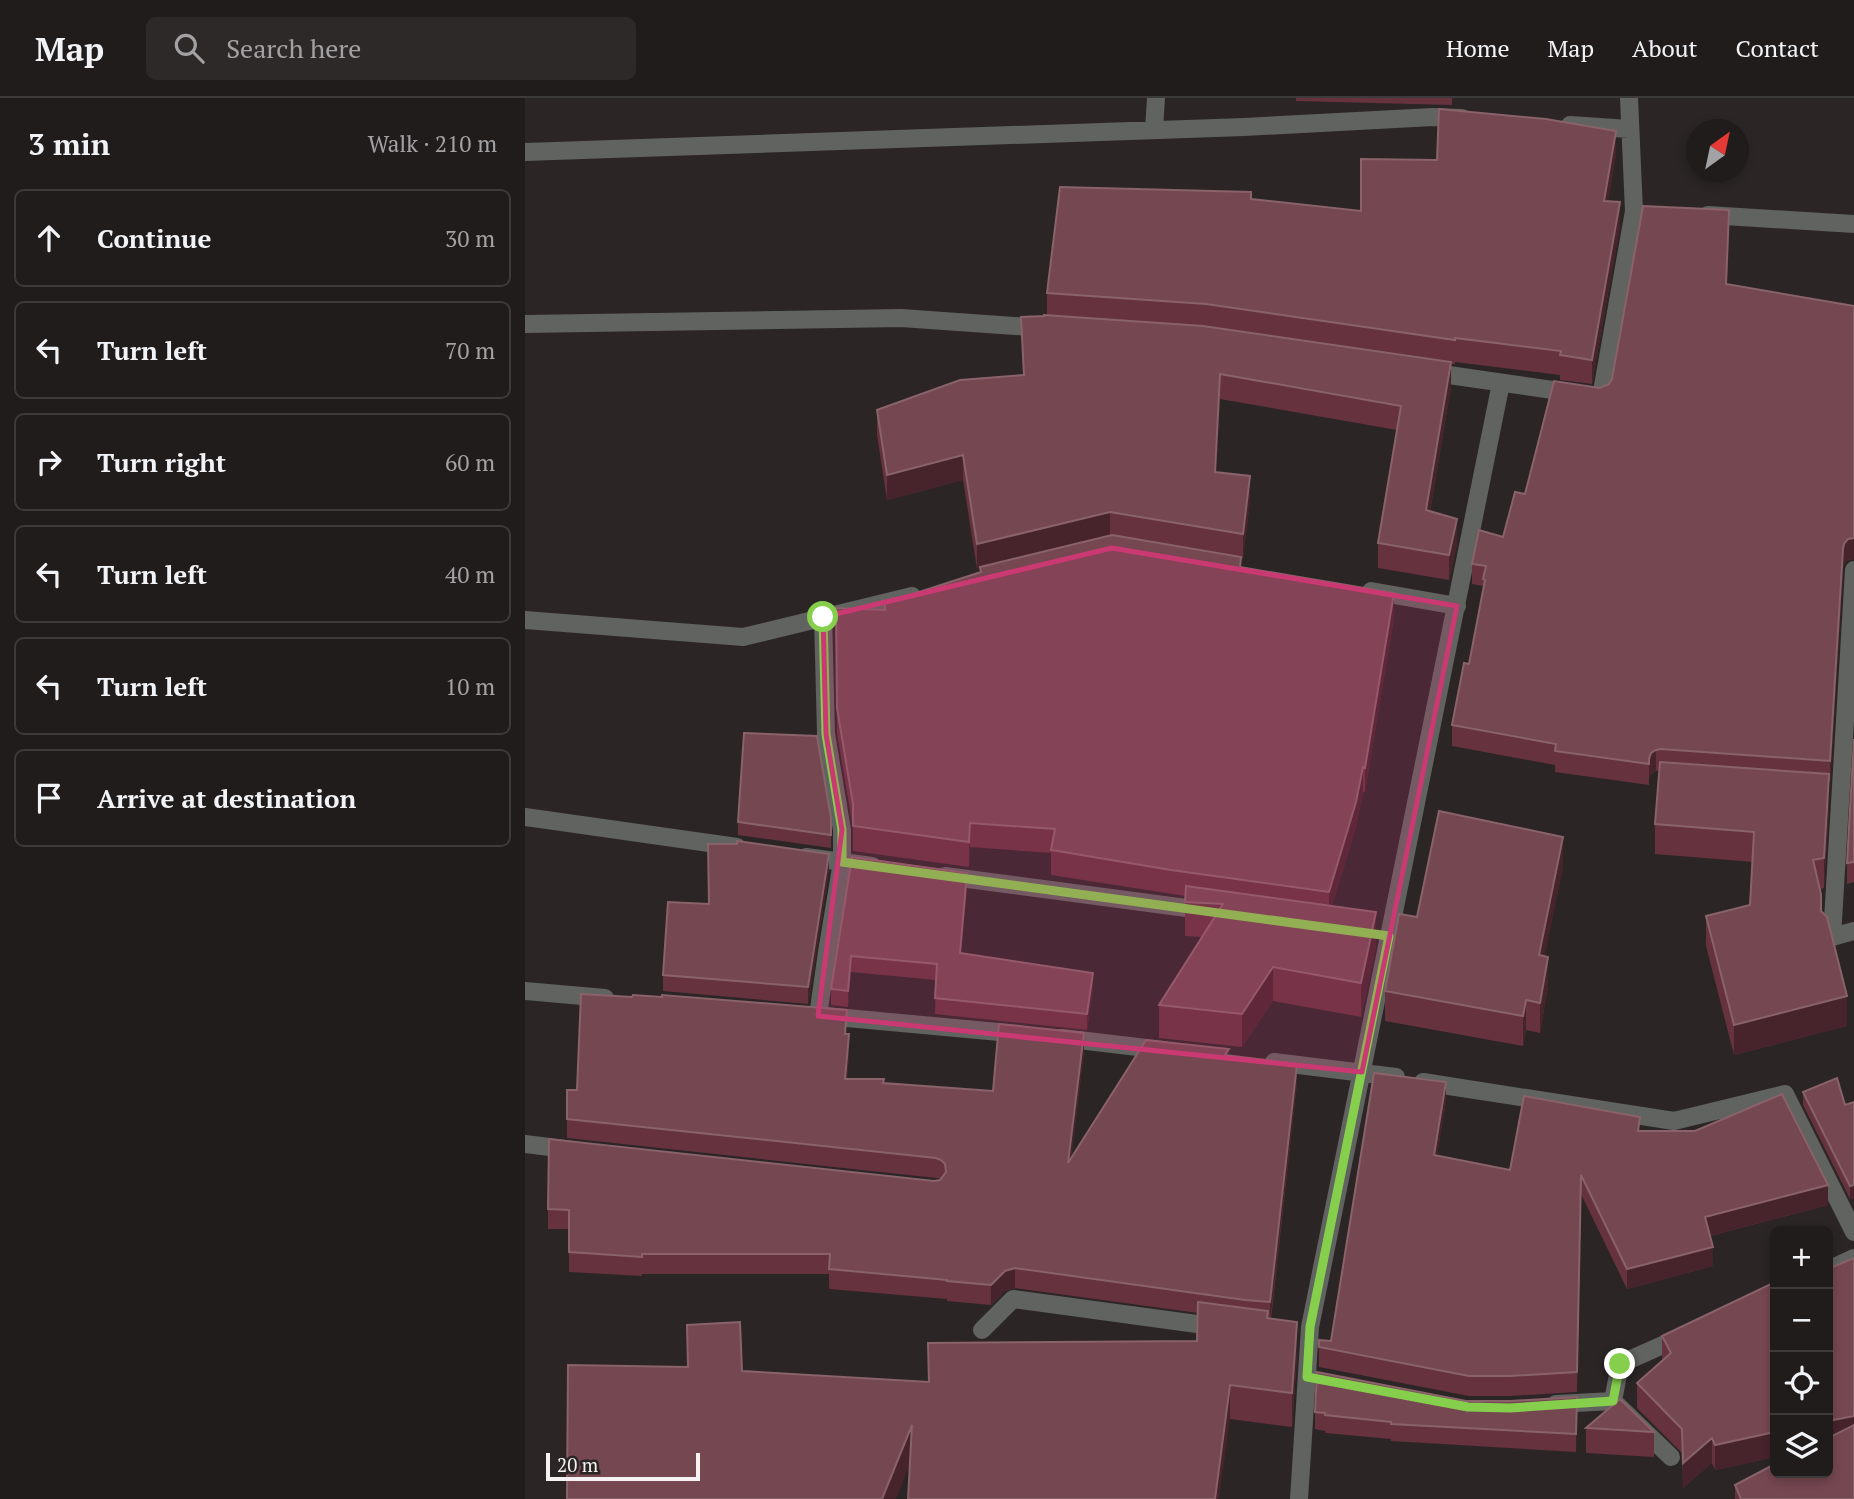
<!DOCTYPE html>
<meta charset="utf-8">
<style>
:root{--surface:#201c1c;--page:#2d2929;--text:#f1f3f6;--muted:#a2a1a3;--line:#3d3a3b}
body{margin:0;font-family:"PT Serif",serif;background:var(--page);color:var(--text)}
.controls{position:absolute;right:21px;bottom:21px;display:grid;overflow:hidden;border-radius:10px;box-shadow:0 4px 10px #0003}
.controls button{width:63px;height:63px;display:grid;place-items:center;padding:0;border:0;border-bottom:2px solid var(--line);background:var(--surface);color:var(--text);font:35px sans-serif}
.compass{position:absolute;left:1161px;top:21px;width:63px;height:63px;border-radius:50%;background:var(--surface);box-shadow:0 4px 10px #0003;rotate:33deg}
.scale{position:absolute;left:21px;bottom:18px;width:154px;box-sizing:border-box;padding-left:7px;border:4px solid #f6f1f2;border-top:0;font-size:19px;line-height:24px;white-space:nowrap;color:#f6f1f2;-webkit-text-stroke:5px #2b2526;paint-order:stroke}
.stop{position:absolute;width:21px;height:21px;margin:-16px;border:5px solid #85cf4c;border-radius:50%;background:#fff}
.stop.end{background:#85cf4c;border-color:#fff;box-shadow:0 2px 7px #0008}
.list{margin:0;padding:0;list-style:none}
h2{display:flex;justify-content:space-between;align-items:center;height:91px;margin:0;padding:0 28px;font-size:30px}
h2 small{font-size:23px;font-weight:400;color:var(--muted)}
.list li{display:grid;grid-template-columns:46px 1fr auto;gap:21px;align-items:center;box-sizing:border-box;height:98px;margin:0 14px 14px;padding:0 14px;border:2px solid var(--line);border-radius:10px}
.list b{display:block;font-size:26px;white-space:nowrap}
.list em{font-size:23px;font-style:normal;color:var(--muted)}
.icon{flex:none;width:38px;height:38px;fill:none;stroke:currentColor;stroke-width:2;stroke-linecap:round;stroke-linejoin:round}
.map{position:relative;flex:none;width:1329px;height:1401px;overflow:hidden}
header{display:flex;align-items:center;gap:42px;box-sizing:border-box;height:98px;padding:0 35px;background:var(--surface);border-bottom:2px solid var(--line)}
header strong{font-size:33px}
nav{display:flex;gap:38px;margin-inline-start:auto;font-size:24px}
.search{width:490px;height:63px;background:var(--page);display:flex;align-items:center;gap:18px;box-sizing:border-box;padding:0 24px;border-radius:10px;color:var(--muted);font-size:26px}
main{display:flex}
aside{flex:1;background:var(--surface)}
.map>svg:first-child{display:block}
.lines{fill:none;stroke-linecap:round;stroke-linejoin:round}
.minor{stroke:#616360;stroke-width:18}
.wall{fill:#65323e}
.shaded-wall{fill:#47242c}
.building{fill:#754751;stroke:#89626a;stroke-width:2}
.route{stroke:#85cf4c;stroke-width:9}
.marked{fill:#ca3972;fill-opacity:0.2;stroke:#ca3972;stroke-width:5;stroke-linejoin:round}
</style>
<header>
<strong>Map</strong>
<div class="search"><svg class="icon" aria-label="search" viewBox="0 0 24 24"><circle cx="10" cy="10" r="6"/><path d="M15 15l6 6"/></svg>Search here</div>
<nav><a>Home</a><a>Map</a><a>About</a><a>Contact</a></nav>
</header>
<main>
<aside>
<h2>3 min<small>Walk · 210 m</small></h2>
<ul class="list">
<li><svg class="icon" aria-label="ahead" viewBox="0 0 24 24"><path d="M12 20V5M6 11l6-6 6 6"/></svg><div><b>Continue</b></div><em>30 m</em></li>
<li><svg class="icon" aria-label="left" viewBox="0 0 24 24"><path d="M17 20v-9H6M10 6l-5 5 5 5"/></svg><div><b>Turn left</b></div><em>70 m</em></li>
<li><svg class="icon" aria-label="right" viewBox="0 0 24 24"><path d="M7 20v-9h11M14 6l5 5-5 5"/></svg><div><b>Turn right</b></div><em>60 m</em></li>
<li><svg class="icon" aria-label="left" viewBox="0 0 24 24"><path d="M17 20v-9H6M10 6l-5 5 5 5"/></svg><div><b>Turn left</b></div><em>40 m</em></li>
<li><svg class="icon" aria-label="left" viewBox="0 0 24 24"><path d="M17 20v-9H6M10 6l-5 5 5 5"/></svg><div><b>Turn left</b></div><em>10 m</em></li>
<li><svg class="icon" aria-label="arrive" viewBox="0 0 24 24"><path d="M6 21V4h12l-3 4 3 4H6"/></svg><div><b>Arrive at destination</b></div></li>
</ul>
</aside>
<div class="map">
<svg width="1329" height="1401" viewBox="0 0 1329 1401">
<rect width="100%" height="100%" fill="#2b2526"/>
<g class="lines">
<!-- minor -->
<path class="minor" d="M1045,27L1104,31
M629,32L631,0
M0,54L719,29L908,19L937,20
M1183,117L1329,126
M0,226L376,220L518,230
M903,274L1076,299L1109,113L1104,0
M1329,472L1307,839L1329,833
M846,493L932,508
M0,522L218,539L387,498
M0,719L212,749
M281,759L347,768
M420,778L684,813
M0,893L80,900
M293,918L302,854L317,764V732L301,636L298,519
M300,918L495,936
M537,940L638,952
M749,964L871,979
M898,984L1149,1023L1260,996L1329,1134
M0,1046L48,1052
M1303,1172L1329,1160
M457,1232L488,1201L694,1229
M1031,1306L1088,1303
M1146,1359L1088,1303L1095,1266L1158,1238
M774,1401L785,1229L976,285"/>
</g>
<!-- wall -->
<path class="wall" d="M771,0H927V7L771,3Z
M1091,57L1083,103L1095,128L1067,286L1035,282V277L930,264V266H926V289L905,414L932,446L924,482L853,470V445L872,332L695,301L691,374L725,403L718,461L716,460V470L869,520L840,694H838L831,729L807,808L851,848L836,919L748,903L717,949L634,940V907L677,839L660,838V798L526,777V755L445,749L444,769L328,753V730L312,635L311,510L360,512L455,474V470L452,471L438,382L362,402L352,337V312L498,277L496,219L519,218L522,217V195L726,101L836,113L912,62Z
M1204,132L1202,186L1329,461L1323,462L1319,466L1318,471L1305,684H1304V707L1299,790L1295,791L1296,813L1322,928L1209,957L1181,848V818L1225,807L1228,764L1130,756V726L1134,672L1131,673L1126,676L1124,680V687L1030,674V667L927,648V627L944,566L958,496V488L947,486V466L978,439L1000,396L1075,290L1084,286Z
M1329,641V784L1322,786V765Z
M306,720V750L213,737V724Z
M327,759L442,791L436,855L568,891L562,932L410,916L411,882L326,874L323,909L306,907V891Z
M1038,769L1019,858L1023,889L1015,935L1001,932L998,948L860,923V893L892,819Z
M304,772L283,906L138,893V877L184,806Z
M322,936L324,956L322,981L358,985L468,993L559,954L546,1061L704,957L772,985L746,1221L772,1258L767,1329L705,1321L385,1367L162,1269V1227L217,1273L403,1284L672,1243L673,1215L490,1190L480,1193L466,1207L422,1203V1201L304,1191V1176H117V1178L44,1174V1131H23V1111L409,1083L416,1081L411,1080L42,1040V992H52Z
M1278,994L1320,1007L1329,1004V1100L1325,1101L1278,1007Z
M921,1003L912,1057L985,1072L1115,1033L1303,1107L1185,1138L1188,1168L1102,1191L1056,1096L1052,1294L985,1298H944L794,1269V1249L806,1243Z
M1250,1184V1359L1190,1372L1187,1365L1158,1390L1157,1355L1112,1310V1285L1137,1263V1238Z
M1052,1299L1051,1354L866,1343V1341L800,1335V1333L790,1331V1314L941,1303H986Z
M1061,1330L1129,1334V1359L1061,1355Z
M1303,1375L1329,1401H1210V1387Z"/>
<!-- shaded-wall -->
<path class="shaded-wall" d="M1091,33V57L1079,127V103Z
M1095,104V128L1067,286V262Z
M1204,112V132L1201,207V186Z
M926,264V289L901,437V412Z
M695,276V301L690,399V374Z
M438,357V382L362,402V377Z
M725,378V403L718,461V436Z
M585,414V439L452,471V446Z
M932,421V446L924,482V457Z
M1329,440V461L1323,462L1319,466L1318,471L1305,684V663L1318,451L1319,446L1323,441Z
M869,495V520L840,694V670Z
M1131,652V673L1126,676L1124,680V661L1126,655Z
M838,669V694L831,729L804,818V794Z
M1304,676V707L1299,790V760Z
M445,725V749L444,769V744Z
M1038,739V769L1014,887V857Z
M304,756V772L283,906V889Z
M442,775V791L435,871V855Z
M851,814V848L836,919V885Z
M326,858V874L323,909V893Z
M1023,859V889L1015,935V905Z
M748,869V903L717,949V916Z
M568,875V891L562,932V916Z
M1322,898V928L1209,957V927Z
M1001,902V932L998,948V918Z
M559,935V954L543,1085V1065Z
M324,936V956L320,1000V981Z
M772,966V985L745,1224V1204Z
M921,984V1003L909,1076V1057Z
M1303,1087V1107L1180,1139V1119Z
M1329,1087V1100L1325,1101V1088Z
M1188,1149V1168L1102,1191V1171Z
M490,1170V1190L480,1193L466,1207V1187L480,1173Z
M772,1224V1258L767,1329V1295Z
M705,1287V1321L694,1401H690Z
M1329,1318V1342L1303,1348V1323Z
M387,1327V1361L371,1401H357Z
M1250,1334V1359L1190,1372V1347Z
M1187,1340V1365L1158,1390V1365Z"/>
<!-- building -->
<path class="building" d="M914,11L1021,21L1091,33L1079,103L1095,104L1067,262L1035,257L1036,253L930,240V242L681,206L522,195L535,89L726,94V101L836,113V61L912,62Z
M1118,108L1204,112L1201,186L1329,208V440L1323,441L1319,446L1318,451L1305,663L1136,651L1131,652L1126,655L1124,661V666L1030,653L1031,646L927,627L939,565L944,566L960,482L958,481L961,468L947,466L954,432L978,439L990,394L1000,396L1029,283L1075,290L1084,286L1087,281Z
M519,217L678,228L926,264L901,412L932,421L924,457L853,445L876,308L695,276L690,374L725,378L718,436L585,414L452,446L438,357L362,377L352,312L435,282L499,277L496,219L519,218Z
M587,437L716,459L715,469L869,495L840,670L838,669L831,704L804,794L646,772L526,752L530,731L445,725L444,744L328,728V706L312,610L311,510L360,512V505L456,474L455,469Z
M219,635L292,638L306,720V737L213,724Z
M1329,641V764L1322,765Z
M1135,664L1304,676L1299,760L1288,762L1296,796V813L1302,819L1322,898L1209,927L1181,818L1225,807L1229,734L1130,726Z
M914,713L1038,739L1014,857L1023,859L1015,905L1001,902L998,918L860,893L874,816L892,819Z
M212,743L304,756L283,889L138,877L143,804L184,806L183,746H212Z
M327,759L442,775L435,855L568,875L562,916L410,900L412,866L326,858L323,893L306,891Z
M661,788L851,814L836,885L748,869L717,916L634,907L698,806L660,804Z
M56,896L107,899L108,897L137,899V897L322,912L320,936H324L320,981H359L358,985L468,993L474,926L559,935L543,1065L621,942L704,951L700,957L772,966L745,1204L720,1202L490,1170L480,1173L466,1187L422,1183V1182L304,1171L305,1156H117V1159L44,1154V1112L23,1111L24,1041L409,1083L415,1082L421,1074L420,1066L416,1062L411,1060L42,1021V992H52Z
M849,975L921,984L909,1057L985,1072L999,998L1115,1019L1113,1033H1170L1257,996L1303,1087L1180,1119L1188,1149L1102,1171L1056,1077L1052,1274L985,1278H944L794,1249V1242L806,1243Z
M1312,980L1320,1007L1329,1004V1087L1325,1088L1278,994Z
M1329,1160V1318L1303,1323V1171Z
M1250,1184V1334L1190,1347L1187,1340L1158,1365L1157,1331L1112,1285L1146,1255L1137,1238Z
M673,1204L743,1213L742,1220L772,1224L767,1295L705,1287L690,1401H383L387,1327L357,1401H42L43,1267L163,1269L162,1227L215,1224L217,1273L404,1284L403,1245L672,1243Z
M792,1274L941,1303H986L1052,1299L1051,1336L866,1326V1324L800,1317V1315L790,1314Z
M1095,1301L1129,1334L1061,1330Z
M1329,1327V1401H1216L1210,1387L1250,1366V1375H1303V1340Z"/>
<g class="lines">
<!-- route -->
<path class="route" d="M298,519L301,636L317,732V764L864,838L785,1229L782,1279L943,1309L985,1310L1088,1303L1095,1266"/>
</g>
<!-- marked area -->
<path class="marked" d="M587,450L932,508L837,974L293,918L317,732L301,636L298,519Z"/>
</svg>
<div class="controls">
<button>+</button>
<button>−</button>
<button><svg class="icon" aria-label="locate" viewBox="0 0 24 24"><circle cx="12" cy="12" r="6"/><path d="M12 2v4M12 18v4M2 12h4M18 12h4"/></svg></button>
<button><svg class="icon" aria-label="layers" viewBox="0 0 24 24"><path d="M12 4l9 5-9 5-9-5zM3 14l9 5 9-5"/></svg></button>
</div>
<svg class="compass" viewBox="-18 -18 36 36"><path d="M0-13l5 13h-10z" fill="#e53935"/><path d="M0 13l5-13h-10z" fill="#a2a1a3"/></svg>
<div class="scale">20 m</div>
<div class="stop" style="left:298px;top:519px"></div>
<div class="stop end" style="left:1095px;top:1266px"></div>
</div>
</main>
